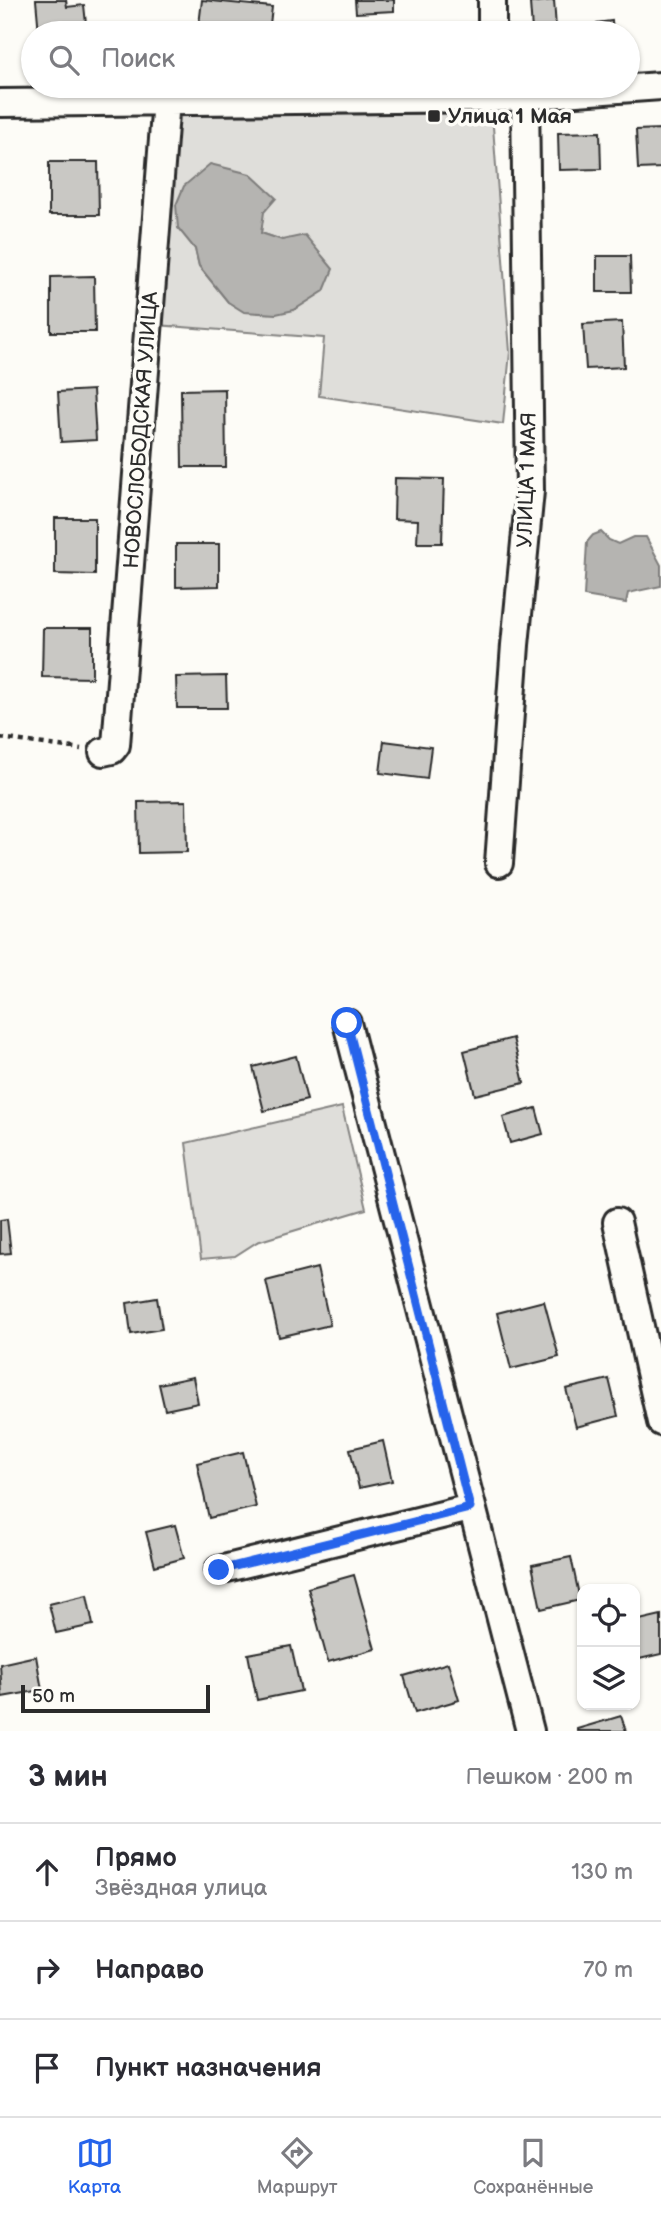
<!DOCTYPE html>
<html lang="ru">
<meta charset="utf-8">
<style>
:root{--surface:#fff;--page:#f2f2f3;--text:#2b2b33;--muted:#7c7c81;--line:#e1e1e2;--accent:#2563eb}
body{margin:0;font-family:"Balsamiq Sans",sans-serif;background:var(--page);color:var(--text)}
.controls{position:absolute;right:21px;bottom:21px;display:grid;overflow:hidden;border-radius:14px;box-shadow:0 2px 5px #0004}
.controls button{width:63px;height:63px;display:grid;place-items:center;padding:0;border:0;border-bottom:2px solid var(--line);background:var(--surface);color:var(--text);font:35px sans-serif}
.scale{position:absolute;left:21px;bottom:18px;width:189px;box-sizing:border-box;padding-left:7px;border:4px solid #2b2b2b;border-top:0;font-size:19px;line-height:24px;white-space:nowrap;color:#2b2b2b;-webkit-text-stroke:5px #fdfcf7;paint-order:stroke}
.stop{position:absolute;width:21px;height:21px;margin:-16px;border:5px solid #2563eb;border-radius:50%;background:#fff}
.stop.end{background:#2563eb;border-color:#fff;box-shadow:0 2px 7px #0008}
.list{margin:0;padding:0;list-style:none}
h2{display:flex;justify-content:space-between;align-items:center;height:91px;margin:0;padding:0 28px;font-size:30px}
h2 small{font-size:23px;font-weight:400;color:var(--muted)}
.list li{display:grid;grid-template-columns:46px 1fr auto;gap:21px;align-items:center;box-sizing:border-box;height:98px;padding:0 28px;border-top:2px solid var(--line)}
.list b{display:block;font-size:26px;white-space:nowrap}
.list p{margin:0;font-size:23px;white-space:nowrap;color:var(--muted)}
.list em{font-size:23px;font-style:normal;color:var(--muted)}
.icon{flex:none;width:38px;height:38px;fill:none;stroke:currentColor;stroke-width:2;stroke-linecap:round;stroke-linejoin:round}
.map{position:relative;flex:none;width:661px;height:1731px;overflow:hidden}
.search{position:absolute;background:var(--surface);box-shadow:0 2px 5px #0004;left:21px;right:21px;top:21px;height:77px;display:flex;align-items:center;gap:18px;box-sizing:border-box;padding:0 24px;border-radius:38px;color:var(--muted);font-size:26px}
.sheet{height:385px;background:var(--surface)}
nav{display:flex;justify-content:space-around;align-items:center;box-sizing:border-box;height:98px;border-top:2px solid var(--line);background:var(--surface);font-size:19px;color:var(--muted)}
nav a{display:grid;justify-items:center;gap:4px}
nav .on{color:var(--accent)}
.map>svg:first-child{display:block}
.green{fill:#dfdeda;stroke:#858482;stroke-width:2;fill-rule:evenodd}
.water{fill:#b5b4b1;stroke:#7e7d7b;stroke-width:2}
.building{fill:#c9c8c4;stroke:#2b2b2b;stroke-width:2}
.lines{fill:none;stroke-linecap:round;stroke-linejoin:round}
.minor-casing{stroke:#2b2b2b;stroke-width:32}
.path{stroke:#2b2b2b;stroke-width:4.5;stroke-dasharray:5 5;stroke-linecap:butt}
.minor{stroke:#fdfcf7;stroke-width:26}
.route{stroke:#2563eb;stroke-width:9}
.poi-dot{fill:#2b2b2b;stroke:#fdfcf7;stroke-width:2.5}
.labels{text-anchor:middle;dominant-baseline:central;stroke-width:7;stroke-linejoin:round;paint-order:stroke}
.poi-label{font-size:21px;font-weight:bold;fill:#2b2b2b;stroke:#fdfcf7;text-anchor:start}
.street-label{font-size:21px;fill:#2b2b2b;stroke:#fdfcf7}
</style>
<div class="map">
<svg width="661" height="1731" viewBox="0 0 661 1731">
<rect width="100%" height="100%" fill="#fdfcf7"/>
<filter id="ink" filterUnits="userSpaceOnUse"><feTurbulence type="fractalNoise" baseFrequency=".0143" numOctaves="2"/><feDisplacementMap in="SourceGraphic" scale="14" xChannelSelector="R" yChannelSelector="G"/><feConvolveMatrix kernelMatrix="1 2 1 2 8 2 1 2 1" color-interpolation-filters="sRGB"/></filter>
<g filter="url(#ink)">
<!-- green -->
<path class="green" d="M492,113L510,352L503,424L319,396L324,338L156,325L176,116ZM276,198L263,212L261,233L282,240L228,302L199,266L195,249Z
M342,1107L366,1209L257,1242L235,1256L201,1259L186,1143Z"/>
<!-- water -->
<path class="water" d="M210,164L250,174L276,198L264,212L261,233L282,240L305,235L333,269L324,291L294,310L276,314L244,312L228,302L199,266L195,249L178,228L176,205L184,186Z
M601,532L609,540L618,544L633,537H646L661,565V586L628,593L626,603L584,596L587,542L593,535Z"/>
<!-- building -->
<path class="building" d="M36,0H66L67,7L84,5L87,33H39Z
M202,0L272,7L269,33H198Z
M355,0H394V11L356,13Z
M554,0L556,28L532,30L530,3Z
M612,21L613,33H597V23Z
M661,129V168L638,169L636,130Z
M600,132L601,169L559,170L558,133Z
M49,162H98L99,215H49Z
M597,256H630L631,292H597Z
M94,276L95,332H51V277Z
M622,322L624,367L586,369L583,324Z
M225,389L226,467H182L181,390Z
M93,390L96,440L61,442L58,392Z
M395,478L444,479L442,543H417L418,520L394,519Z
M55,518H95V575L55,574Z
M176,544H219V586L176,587Z
M43,628H92V678L42,677Z
M226,676L227,708H177L176,677Z
M384,741L431,747L427,779L380,773Z
M186,801L187,852L139,853L138,802Z
M513,1038L524,1083L475,1095L464,1051Z
M296,1056L307,1100L264,1111L253,1067Z
M536,1108L543,1134L510,1143L503,1117Z
M7,1219L11,1253L0,1254V1220Z
M317,1268L330,1325L279,1337L266,1281Z
M157,1298L162,1329L131,1334L127,1303Z
M544,1301L559,1357L511,1369L497,1313Z
M193,1377L198,1403L165,1410L159,1384Z
M609,1379L618,1416L576,1427L566,1389Z
M383,1441L392,1481L359,1488L350,1449Z
M243,1452L256,1507L209,1518L197,1463Z
M175,1525L184,1558L155,1566L146,1532Z
M571,1557L580,1600L541,1609L532,1565Z
M354,1575L375,1649L328,1662L308,1588Z
M87,1595L93,1625L56,1633L49,1604Z
M661,1615V1654L635,1660V1621Z
M291,1646L301,1691L257,1700L248,1654Z
M36,1656L42,1690L2,1697L0,1664Z
M448,1663L459,1700L415,1713L404,1676Z
M621,1716L626,1731H577V1729Z"/>
<g class="lines">
<defs>
<path id="minor" d="M492,33V0
M0,103L492,98L661,86
M103,752L112,750L116,745L166,100
M499,863L515,645L530,491L525,96
M347,1023L530,1731
M617,1222L661,1422
M219,1570L470,1508"/>
</defs>
<!-- minor casing -->
<use href="#minor" class="minor-casing"/>
<!-- path -->
<path class="path" d="M0,738L81,749"/>
<!-- minor -->
<use href="#minor" class="minor"/>
</g>
</g>
<g class="lines" filter="url(#ink)">
<!-- route -->
<path class="route" d="M219,1570L470,1508L347,1023"/>
</g>
<!-- markers -->
<rect class="poi-dot" x="427" y="109" width="14" height="14" rx="3.5"/>
<g class="labels">
<!-- poi labels -->
<g class="poi-label">
<text x="448" y="116">Улица 1 Мая</text>
</g>
<!-- street labels -->
<g class="street-label">
<text transform="translate(141 430) rotate(-86)">НОВОСЛОБОДСКАЯ УЛИЦА</text>
<text transform="translate(527 480) rotate(-88)">УЛИЦА 1 МАЯ</text>
</g>
</g>
</svg>
<div class="controls">
<button><svg class="icon" aria-label="locate" viewBox="0 0 24 24"><circle cx="12" cy="12" r="6"/><path d="M12 2v4M12 18v4M2 12h4M18 12h4"/></svg></button>
<button><svg class="icon" aria-label="layers" viewBox="0 0 24 24"><path d="M12 4l9 5-9 5-9-5zM3 14l9 5 9-5"/></svg></button>
</div>
<div class="scale">50 m</div>
<div class="stop" style="left:347px;top:1023px"></div>
<div class="stop end" style="left:219px;top:1570px"></div>
<div class="search"><svg class="icon" aria-label="search" viewBox="0 0 24 24"><circle cx="10" cy="10" r="6"/><path d="M15 15l6 6"/></svg>Поиск</div>
</div>
<section class="sheet">
<h2>3 мин<small>Пешком · 200 m</small></h2>
<ul class="list">
<li><svg class="icon" aria-label="ahead" viewBox="0 0 24 24"><path d="M12 20V5M6 11l6-6 6 6"/></svg><div><b>Прямо</b><p>Звёздная улица</p></div><em>130 m</em></li>
<li><svg class="icon" aria-label="right" viewBox="0 0 24 24"><path d="M7 20v-9h11M14 6l5 5-5 5"/></svg><div><b>Направо</b></div><em>70 m</em></li>
<li><svg class="icon" aria-label="arrive" viewBox="0 0 24 24"><path d="M6 21V4h12l-3 4 3 4H6"/></svg><div><b>Пункт назначения</b></div></li>
</ul>
</section>
<nav>
<a class="on"><svg class="icon" aria-label="map" viewBox="0 0 24 24"><path d="M3 6l6-2 6 2 6-2v14l-6 2-6-2-6 2zM9 4v14M15 6v14"/></svg>Карта</a>
<a><svg class="icon" aria-label="directions" viewBox="0 0 24 24"><path d="M12 3l9 9-9 9-9-9zM9 14v-3h6M13 9l2 2-2 2"/></svg>Маршрут</a>
<a><svg class="icon" aria-label="saved" viewBox="0 0 24 24"><path d="M7 4h10v16l-5-4-5 4z"/></svg>Сохранённые</a>
</nav>
